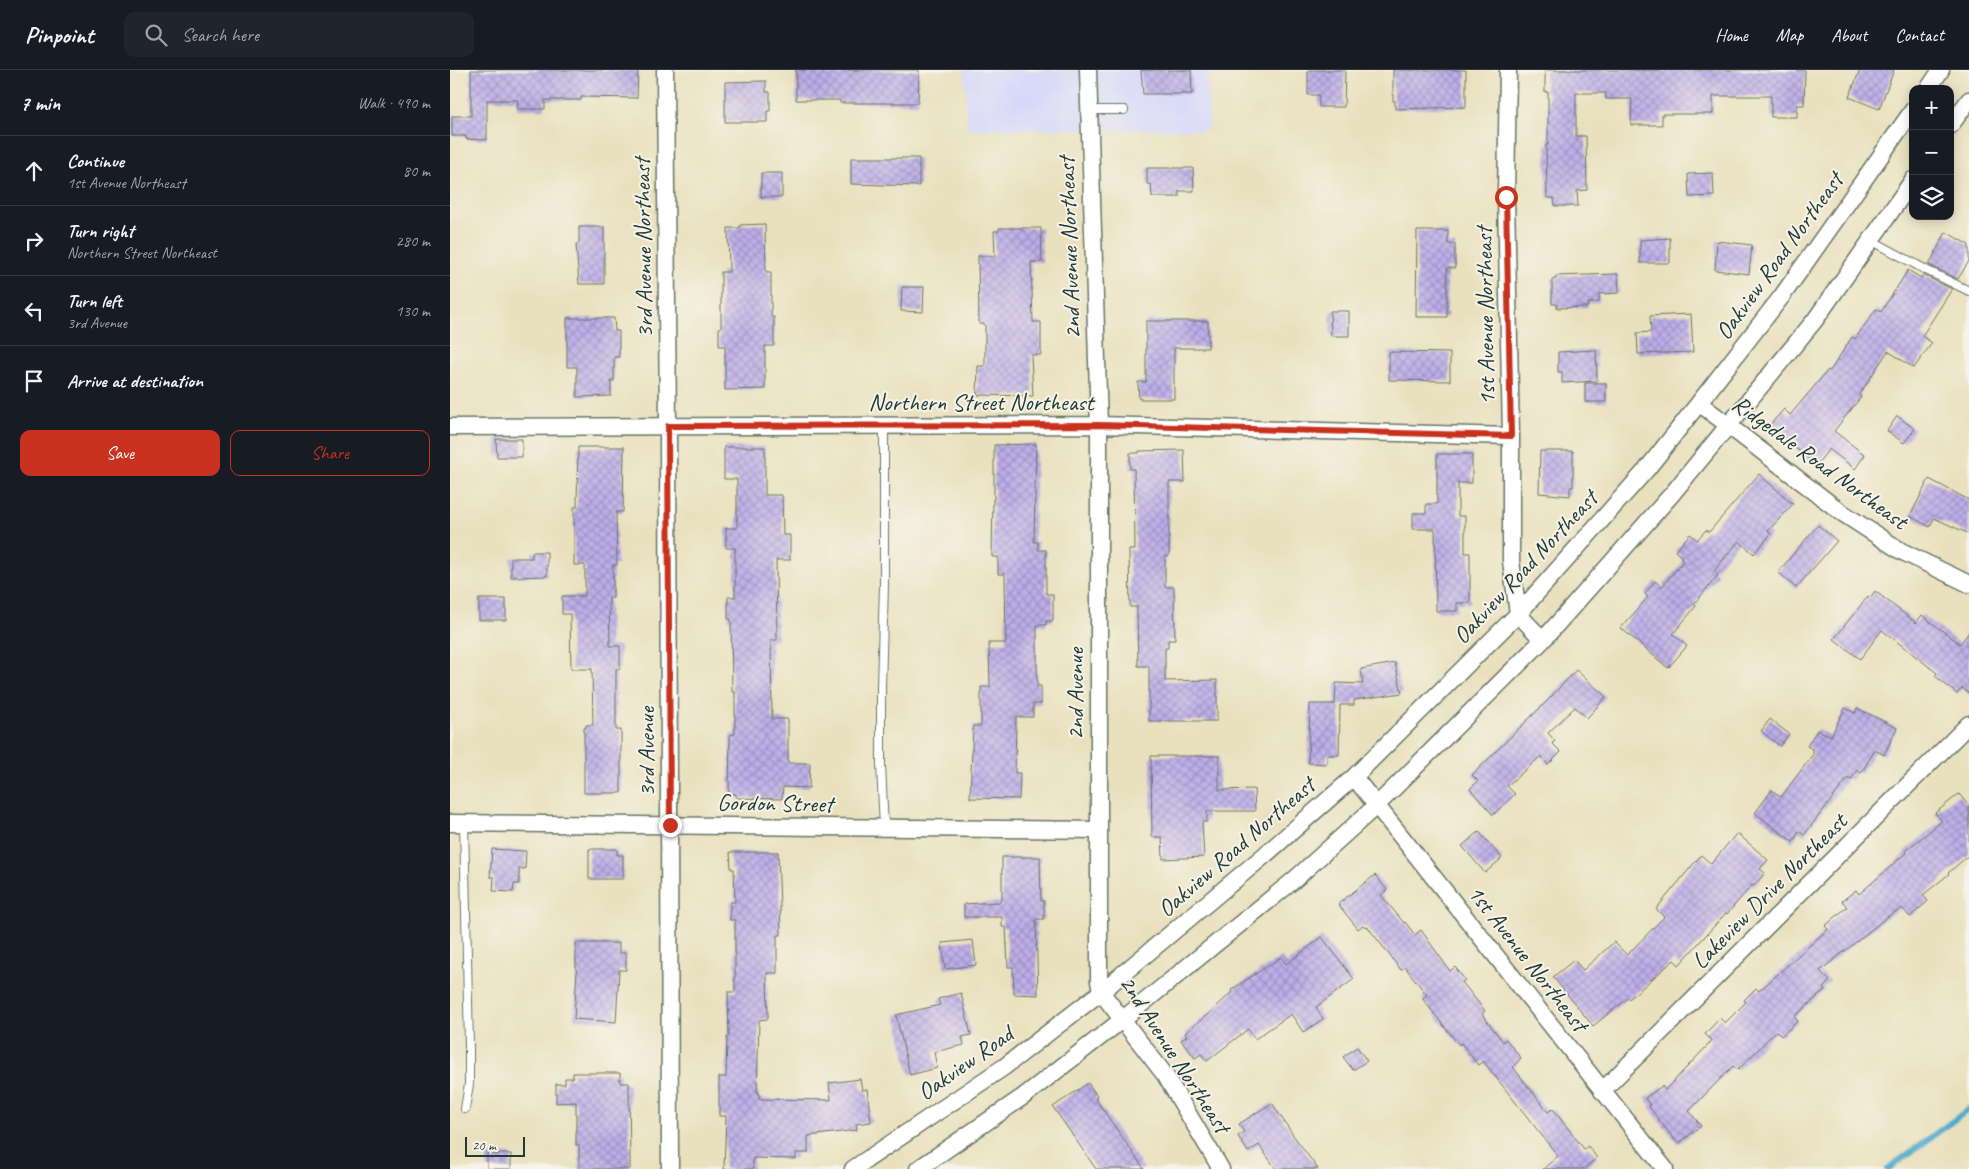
<!DOCTYPE html>
<meta charset="utf-8">
<style>
:root{--surface:#171b24;--page:#20242c;--text:#f1f3f6;--muted:#9ea1a6;--line:#363941;--accent:#c8321e}
body{margin:0;font-family:Caveat,sans-serif;background:var(--page);color:var(--text)}
.controls{position:absolute;right:15px;top:15px;display:grid;overflow:hidden;border-radius:10px;box-shadow:0 2px 12px #0003}
.controls button{width:45px;height:45px;display:grid;place-items:center;padding:0;border:0;border-bottom:1px solid var(--line);background:var(--surface);color:var(--text);font:25px sans-serif}
.scale{position:absolute;left:15px;bottom:12px;width:60px;box-sizing:border-box;padding-left:5px;border:2px solid #1f3d34;border-top:0;font-size:14px;line-height:18px;white-space:nowrap;color:#1f3d34;-webkit-text-stroke:4px #f7f3e8;paint-order:stroke}
.stop{position:absolute;width:15px;height:15px;margin:-11px;border:4px solid #c8321e;border-radius:50%;background:#fff}
.stop.end{background:#c8321e;border-color:#fff;box-shadow:0 1px 5px #0008}
.list{margin:0;padding:0;list-style:none}
h2{display:flex;justify-content:space-between;align-items:center;height:65px;margin:0;padding:0 20px;font-size:21px}
h2 small{font-size:16px;font-weight:400;color:var(--muted)}
.list li{display:grid;grid-template-columns:32px 1fr auto;gap:15px;align-items:center;box-sizing:border-box;height:70px;padding:0 20px;border-top:1px solid var(--line)}
.list b{display:block;font-size:19px;white-space:nowrap}
.list p{margin:0;font-size:16px;white-space:nowrap;color:var(--muted)}
.list em{font-size:16px;font-style:normal;color:var(--muted)}
.actions{display:flex;gap:10px;padding:15px 20px}
.actions a{flex:1;padding:11px 0;border:1px solid var(--accent);border-radius:10px;text-align:center;font-size:18px;color:var(--accent)}
.actions .main{background:var(--accent);color:#fff}
.icon{flex:none;width:28px;height:28px;fill:none;stroke:currentColor;stroke-width:2;stroke-linecap:round;stroke-linejoin:round}
.map{position:relative;flex:none;width:1519px;height:1099px;overflow:hidden}
header{display:flex;align-items:center;gap:30px;box-sizing:border-box;height:70px;padding:0 25px;background:var(--surface);border-bottom:1px solid var(--line)}
header strong{font-size:24px}
nav{display:flex;gap:28px;margin-inline-start:auto;font-size:18px}
.search{width:350px;height:45px;background:var(--page);display:flex;align-items:center;gap:12px;box-sizing:border-box;padding:0 18px;border-radius:10px;color:var(--muted);font-size:19px}
main{display:flex}
aside{flex:1;background:var(--surface)}
.map>svg:first-child{display:block}
.built{fill:#d6d8f9}
.lines{fill:none;stroke-linecap:round;stroke-linejoin:round}
.stream{stroke:#4eaacc;stroke-width:6}
.building{fill:url(#building-cross-hatch)}
.lane-casing{stroke:#667664;stroke-width:10}
.street-casing{stroke:#667664;stroke-width:19}
.lane{stroke:#fff;stroke-width:8}
.street{stroke:#fff;stroke-width:16}
.route{stroke:#c8321e;stroke-width:6}
.labels{text-anchor:middle;dominant-baseline:central;stroke-width:4;stroke-linejoin:round;paint-order:stroke}
.street-label{font-size:24px;fill:#1f3d34;stroke:#f7f3e8}
</style>
<header>
<strong>Pinpoint</strong>
<div class="search"><svg class="icon" aria-label="search" viewBox="0 0 24 24"><circle cx="10" cy="10" r="6"/><path d="M15 15l6 6"/></svg>Search here</div>
<nav><a>Home</a><a>Map</a><a>About</a><a>Contact</a></nav>
</header>
<main>
<aside>
<h2>7 min<small>Walk · 490 m</small></h2>
<ul class="list">
<li><svg class="icon" aria-label="ahead" viewBox="0 0 24 24"><path d="M12 20V5M6 11l6-6 6 6"/></svg><div><b>Continue</b><p>1st Avenue Northeast</p></div><em>80 m</em></li>
<li><svg class="icon" aria-label="right" viewBox="0 0 24 24"><path d="M7 20v-9h11M14 6l5 5-5 5"/></svg><div><b>Turn right</b><p>Northern Street Northeast</p></div><em>280 m</em></li>
<li><svg class="icon" aria-label="left" viewBox="0 0 24 24"><path d="M17 20v-9H6M10 6l-5 5 5 5"/></svg><div><b>Turn left</b><p>3rd Avenue</p></div><em>130 m</em></li>
<li><svg class="icon" aria-label="arrive" viewBox="0 0 24 24"><path d="M6 21V4h12l-3 4 3 4H6"/></svg><div><b>Arrive at destination</b></div></li>
</ul>
<div class="actions"><a class="main">Save</a><a>Share</a></div>
</aside>
<div class="map">
<svg width="1519" height="1099" viewBox="0 0 1519 1099">
<defs>
<pattern id="building-cross-hatch" width="8" height="8" patternUnits="userSpaceOnUse" patternTransform="scale(1.25)"><rect width="8" height="8" fill="#bdaee9"/><path d="M0 0l8 8M0 8l8-8" fill="none" stroke="#998fbe"/></pattern>
</defs>
<rect width="100%" height="100%" fill="#f7f3e8"/>
<filter id="ink" filterUnits="userSpaceOnUse"><feTurbulence type="fractalNoise" baseFrequency=".02" numOctaves="2"/><feDisplacementMap in="SourceGraphic" scale="10" xChannelSelector="R" yChannelSelector="G"/><feConvolveMatrix kernelMatrix="1 2 1 2 8 2 1 2 1" color-interpolation-filters="sRGB"/></filter>
<filter id="wash" filterUnits="userSpaceOnUse"><feTurbulence type="fractalNoise" baseFrequency=".0096" numOctaves="4" result="noise"/><feDisplacementMap in="SourceGraphic" scale="20" xChannelSelector="R" yChannelSelector="G"/><feGaussianBlur stdDeviation="1.12" result="paint"/><feColorMatrix in="noise" values="0 0 0 0 0 0 0 0 0 0 0 0 0 0 0 0 0 1.4 0 .05"/><feComposite in="paint" operator="in"/></filter>
<g filter="url(#wash)">
<rect width="100%" height="100%" fill="#e9e1be"/>
<!-- built -->
<path class="built" d="M514,0H758L759,60L517,59Z"/>
<g class="lines">
<!-- stream -->
<path class="stream" d="M1438,1099L1519,1039"/>
</g>
<g id="blocks">
<!-- building -->
<path class="building" d="M21,0H188L187,28L131,27V30H95V39H67L68,30H37V70L16,69V66H2V46H21Z
M346,0H469L468,33H390V30H346Z
M691,0H741L742,24H693Z
M858,0H895L894,37H869V25H858Z
M943,0H1016V37L945,39V31H943Z
M1095,0H1355L1354,35H1347V47H1321V26H1263V44H1212V55H1181L1182,29H1156V23H1126V66H1136L1137,120L1127,121L1128,136H1105L1104,128H1097L1096,75H1098V22H1095Z
M1410,0H1444L1429,39L1399,27Z
M316,11V22H320V41H317V52H275V12Z
M401,88H469V116L401,114Z
M697,98H743L744,121H729V127H702L701,114H697Z
M311,103H332V127H311Z
M1263,103L1264,126L1239,127L1238,104Z
M315,154L316,202H321V247H324V276H315V319L275,320V276H269V258H271V202H279L278,158H290V155Z
M129,157H154V214H129L126,174H129Z
M549,158H591L592,192H581L583,252H591V285H581L583,326L527,325L528,296H535V254H529L528,186H545L544,161H549Z
M967,161H998V174H1005V198H997V247H966Z
M1496,162L1519,175V191L1508,209L1479,195Z
M1220,168V193H1190V170Z
M1267,171L1302,175L1299,204L1265,200Z
M1458,200L1471,208L1473,205L1502,219L1472,266L1482,273L1464,298L1438,281L1409,325L1411,327L1384,361L1415,385L1405,399L1379,379L1368,393L1361,387L1360,390L1319,356L1334,339L1340,345L1378,300L1380,301L1402,267L1405,269L1426,239L1431,242Z
M1168,204L1169,223L1149,224V232L1138,233V237L1107,238V234H1102V209H1106V206Z
M452,217H474L473,242L451,241Z
M880,241H899V266H881Z
M1241,244L1243,282L1188,284L1187,263L1201,262L1200,246Z
M117,248H164L165,261H169V287H164V311H161V326L127,327V297H117Z
M696,251H758V278H724V329H689L688,312H696Z
M1146,280L1147,311L1112,313V302H1108V282Z
M939,282L1000,283V311L939,310Z
M1135,313H1156V332H1135Z
M1447,346L1465,359L1454,373L1437,361Z
M46,369H72V387H47Z
M586,374L584,472H588V480H596V524H603V551H596V555H587V616H591V634H583V647H566L565,703H570L569,729L520,728L523,656H531V617H540L539,573H556L555,504H548V487H542L543,429H544V375Z
M128,377H174L173,442H166L167,495H163V528H159L160,576H170V599H166V660H171V723H134V658H136V655H143L142,599H121L120,544H112V526H135V495H124V437H127Z
M274,377H315V425H332L333,465H340V490H326L327,570H321L322,649H338V693H360L359,718L333,717L332,729L286,728V724L279,723L280,665L285,664V622H282L281,549H278V527H285V478H276V458H287V409H274Z
M734,380L735,412H719V486H715V517H724L725,570H718V578H715V611L767,610V651H699V596H688L687,537H680L679,480H685L684,399H680V383H689V381Z
M1090,381H1123V417H1120V426L1089,423Z
M987,384H1022V413H1008V446H1015V483H1020V533H1007V541H986L985,459H963V443H976V434H987Z
M1309,404L1343,434L1318,461L1321,464L1304,484L1289,471L1264,501L1268,505L1244,534L1246,536L1223,564L1237,576L1218,598L1171,558L1198,527L1195,524L1205,511L1212,517L1233,491L1230,489L1232,487L1225,481L1240,464L1247,470L1256,460L1259,462Z
M1479,409L1519,430V464L1484,448L1480,457L1460,446Z
M1368,455L1387,471L1346,518L1328,502Z
M82,482H97V506L61,507V488H82Z
M1425,521L1466,553L1472,545L1510,574L1519,562V624L1512,618L1507,624L1485,606L1487,603L1432,560L1410,589L1384,569L1418,526L1420,528Z
M29,529H56V550H29Z
M945,593L952,623L904,630V635H890L889,685H877V694L858,693L860,634H885L886,613L913,614L911,599Z
M1126,600L1156,627L1137,648L1125,637L1098,663L1105,671L1102,673L1111,682L1098,695L1091,686L1057,716L1065,724L1043,745L1020,719L1028,711L1022,705L1100,628Z
M1395,638L1405,643L1407,638L1447,658L1434,685L1425,680L1411,703L1407,700L1401,710L1398,708L1354,765L1349,761L1343,772L1305,743L1322,720L1331,727L1364,683L1362,682L1364,680L1357,676L1367,660L1381,666Z
M1320,649L1339,664L1330,676L1311,661Z
M701,686H769V720L804,719L805,741H757V752H752L754,787L713,789L712,767H702Z
M1509,724L1519,736V785L1498,803L1499,804L1473,825L1478,831L1460,847L1452,838L1437,847L1370,901L1380,911L1373,918L1375,920L1344,947L1348,951L1331,966L1326,961L1288,1000L1283,996L1239,1041L1251,1056L1228,1074L1199,1037L1200,1035L1195,1028L1212,1016L1215,1020L1260,973L1261,970L1255,964L1270,948L1275,953L1296,932L1294,930L1306,918L1309,921L1378,859L1375,856L1397,837L1392,831L1406,820L1409,824L1456,783L1455,781L1492,751L1485,743Z
M1029,762L1052,788L1035,803L1012,776Z
M1287,763L1318,790L1310,799L1315,803L1304,816L1302,815L1277,844L1276,843L1229,895L1224,890L1179,929L1178,928L1143,956L1103,907L1124,890L1133,900L1164,872L1177,885L1214,847L1206,839L1251,785L1261,794Z
M42,779L76,781L75,799H69V814H64L63,822L43,821L44,807H40Z
M139,779H167V785H173V809H139Z
M280,782H328L331,865H327V903H317L318,949L309,950L307,1022H309V1029L381,1030L379,1013L410,1009L412,1020L417,1019L421,1052L406,1054L407,1060L358,1066V1083H346V1089L303,1088V1099H274L276,1046H269V1007H276L277,967H279L278,922H285V850H280V832H285L284,799H281Z
M552,787H590L591,831H594V849H586L588,925L564,924L563,897H558L556,857H552V847H514V834L550,832V830H552Z
M925,805L937,820L931,825L954,853L955,852L965,865L971,860L1000,901L1005,897L1015,910L1012,912L1035,941L1032,944L1053,972L1056,969L1071,988L1063,997L1098,1042L1103,1039L1134,1079L1138,1076L1147,1088L1133,1099H1093L1108,1086L1033,991L1028,995L1011,973L1009,975L972,928L977,925L955,897L951,900L917,856L915,857L913,855L908,859L888,834Z
M872,867L904,909L866,937L873,949L853,962L841,944L805,969L798,959L757,991L751,984L745,988L731,970L737,966L735,963L763,940L782,922L781,920L831,887L836,894Z
M523,870L526,895L495,899L492,873Z
M126,873H169V883H176V900H169L166,952L124,949L127,900H126Z
M511,923L521,965L512,967L514,975L484,982L487,998L460,1005L446,945L490,935L488,929Z
M907,977L917,991L903,1000L893,987Z
M123,1003H170V1013H179L180,1099H129V1075H126V1032L106,1033V1014H115V1008H123Z
M638,1013L647,1026L645,1028L694,1099H646L603,1037Z
M822,1033L843,1065L868,1099H826L809,1075L798,1082L788,1066L794,1062L789,1054Z
M37,1084H61V1099H37Z"/>
</g>
</g>
<g filter="url(#ink)">
<use href="#blocks" fill-opacity="0" stroke="#667664" stroke-width="1"/>
<g class="lines">
<defs>
<path id="lane" d="M639,40H674
M1421,170L1478,201L1519,221
M434,355V516L431,617V695L434,758
M14,753L19,976V1014L15,1039"/>
<path id="street" d="M215,0L218,356L220,1099
M638,0L649,355V911L651,922L715,1005L771,1099
M1058,0L1056,127L1061,366V491L1068,544L1093,570
M1478,19L1491,0
M1500,56L1519,30
M1249,333L1391,442L1451,481L1519,514
M0,357L649,355L1061,366
M904,707L1215,1099
M0,753L648,760
M1152,1021L1519,654
M403,1099L554,997L651,922L816,784L904,707L1068,544L1197,399L1249,333L1332,226L1463,40
M468,1099L574,1026L672,950L844,810L927,735L1093,570L1222,424L1365,250L1463,110"/>
</defs>
<!-- lane casing -->
<use href="#lane" class="lane-casing"/>
<!-- street casing -->
<use href="#street" class="street-casing"/>
<!-- lane -->
<use href="#lane" class="lane"/>
<!-- street -->
<use href="#street" class="street"/>
</g>
</g>
<g class="lines" filter="url(#ink)">
<!-- route -->
<path class="route" d="M220,755L218,356L649,355L1061,366L1056,127"/>
</g>
<g class="labels">
<!-- street labels -->
<g class="street-label">
<text transform="translate(193 178) rotate(-91)">3rd Avenue Northeast</text>
<text transform="translate(619 178) rotate(-92)">2nd Avenue Northeast</text>
<text transform="translate(1329 186) rotate(-54)">Oakview Road Northeast</text>
<text transform="translate(1035 246) rotate(-91)">1st Avenue Northeast</text>
<text x="531" y="332">Northern Street Northeast</text>
<text transform="translate(1370 392) rotate(36)">Ridgedale Road Northeast</text>
<text transform="translate(1075 497) rotate(-47)">Oakview Road Northeast</text>
<text transform="translate(625 624) rotate(-90)">2nd Avenue</text>
<text transform="translate(196 682) rotate(-90)">3rd Avenue</text>
<text transform="translate(325 733) rotate(1)">Gordon Street</text>
<text transform="translate(786 777) rotate(-41)">Oakview Road Northeast</text>
<text transform="translate(1319 821) rotate(-45)">Lakeview Drive Northeast</text>
<text transform="translate(1078 888) rotate(52)">1st Avenue Northeast</text>
<text transform="translate(725 984) rotate(57)">2nd Avenue Northeast</text>
<text transform="translate(515 993) rotate(-35)">Oakview Road</text>
</g>
</g>
</svg>
<div class="controls">
<button>+</button>
<button>−</button>
<button><svg class="icon" aria-label="layers" viewBox="0 0 24 24"><path d="M12 4l9 5-9 5-9-5zM3 14l9 5 9-5"/></svg></button>
</div>
<div class="scale">20 m</div>
<div class="stop" style="left:1056px;top:127px"></div>
<div class="stop end" style="left:220px;top:755px"></div>
</div>
</main>
